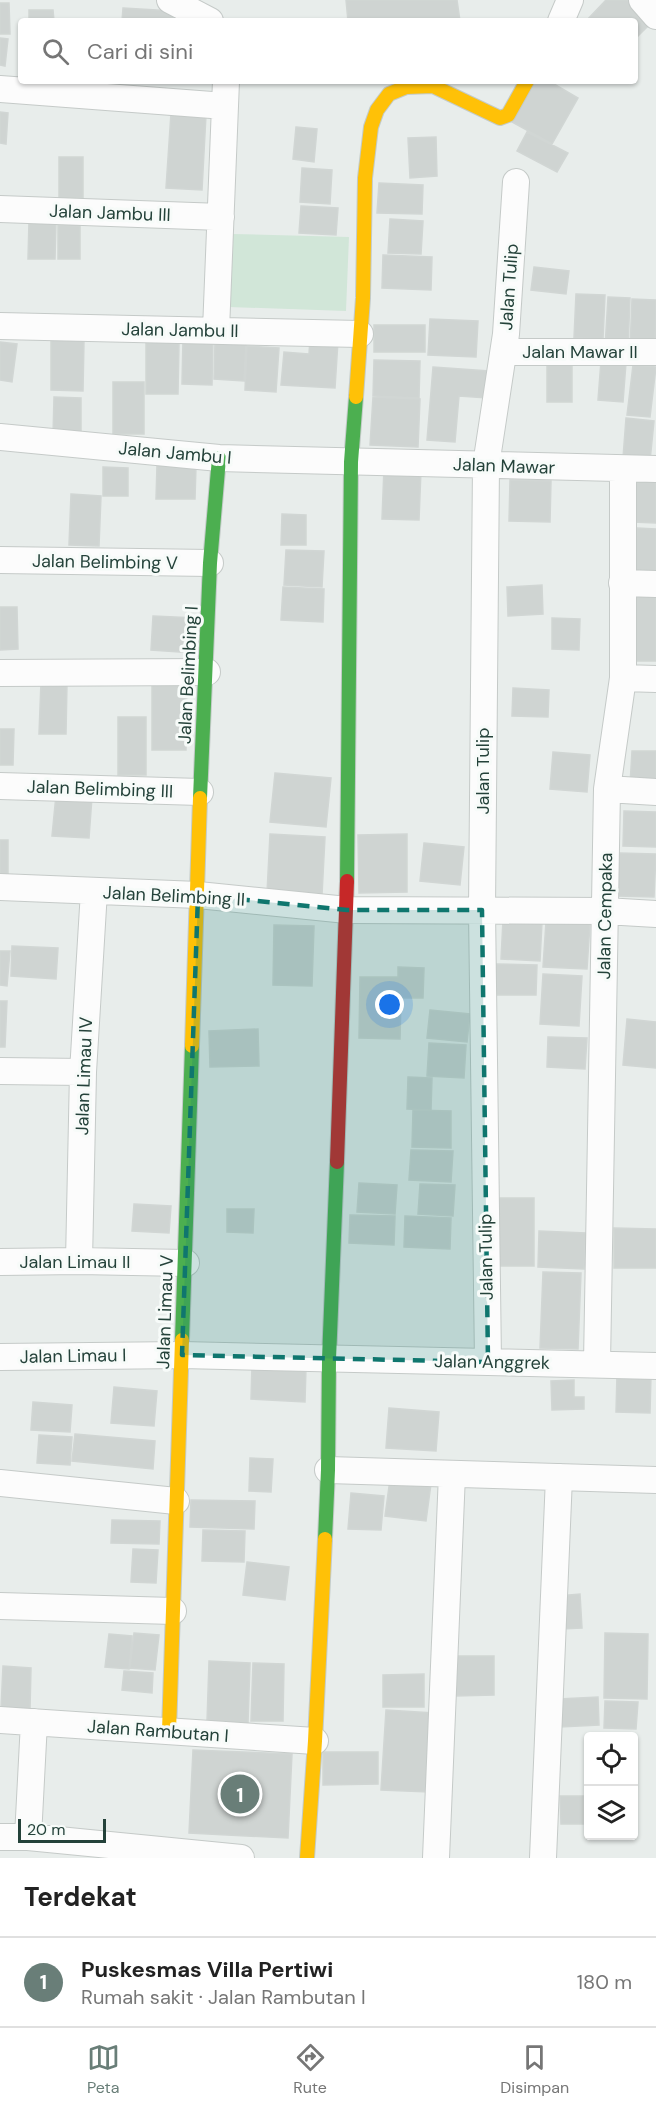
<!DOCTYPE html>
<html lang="id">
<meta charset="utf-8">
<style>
:root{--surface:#fff;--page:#f6f6f6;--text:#222;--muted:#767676;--line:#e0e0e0;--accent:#697e78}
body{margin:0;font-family:"DM Sans",sans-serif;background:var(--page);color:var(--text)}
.controls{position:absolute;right:18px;bottom:18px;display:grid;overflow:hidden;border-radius:6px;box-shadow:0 2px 4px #0004}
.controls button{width:54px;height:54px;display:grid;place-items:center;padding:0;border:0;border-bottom:2px solid var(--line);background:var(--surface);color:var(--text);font:30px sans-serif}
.scale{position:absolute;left:18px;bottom:15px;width:88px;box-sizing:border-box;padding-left:6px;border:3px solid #24423a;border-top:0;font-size:16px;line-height:21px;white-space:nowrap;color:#24423a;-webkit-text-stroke:4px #f7fbf9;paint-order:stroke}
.you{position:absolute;left:390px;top:1005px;width:21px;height:21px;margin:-15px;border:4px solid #fff;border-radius:50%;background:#1a73e8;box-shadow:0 0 0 9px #1a73e833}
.badge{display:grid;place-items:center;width:39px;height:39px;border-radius:50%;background:var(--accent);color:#fff;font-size:20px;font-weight:700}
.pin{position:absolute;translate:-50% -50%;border:3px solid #fff;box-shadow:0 2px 6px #0006}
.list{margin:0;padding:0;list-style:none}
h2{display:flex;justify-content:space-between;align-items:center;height:78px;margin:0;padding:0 24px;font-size:26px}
h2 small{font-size:20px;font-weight:400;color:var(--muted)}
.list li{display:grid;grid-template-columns:39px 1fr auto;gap:18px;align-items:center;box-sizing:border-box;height:90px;padding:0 24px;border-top:2px solid var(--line)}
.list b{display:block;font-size:22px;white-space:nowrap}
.list p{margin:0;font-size:20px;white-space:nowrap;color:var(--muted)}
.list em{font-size:20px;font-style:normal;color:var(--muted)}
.icon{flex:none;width:33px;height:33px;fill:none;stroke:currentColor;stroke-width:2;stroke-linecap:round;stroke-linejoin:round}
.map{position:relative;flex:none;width:656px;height:1858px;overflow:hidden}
.search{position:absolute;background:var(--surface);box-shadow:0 2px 4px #0004;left:18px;right:18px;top:18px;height:66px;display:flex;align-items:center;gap:15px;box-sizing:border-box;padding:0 21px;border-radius:6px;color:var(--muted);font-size:22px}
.sheet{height:168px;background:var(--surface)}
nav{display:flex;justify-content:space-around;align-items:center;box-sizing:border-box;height:84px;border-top:2px solid var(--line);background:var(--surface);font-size:16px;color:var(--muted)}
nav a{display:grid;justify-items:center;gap:3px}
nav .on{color:var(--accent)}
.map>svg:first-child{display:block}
.green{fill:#d1e6d8}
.building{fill:#cfd4d2;stroke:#d1d6d4;stroke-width:1.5}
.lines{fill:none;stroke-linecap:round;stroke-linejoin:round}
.street-casing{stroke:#c5cac8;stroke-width:28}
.fast-casing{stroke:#c3cbc8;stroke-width:16}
.slow-casing{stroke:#c3cbc8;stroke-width:16}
.jam-casing{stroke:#c3cbc8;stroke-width:16}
.street{stroke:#fcfcfc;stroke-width:26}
.fast{stroke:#4caf50;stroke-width:14}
.slow{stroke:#ffc107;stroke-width:14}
.jam{stroke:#c62828;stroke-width:14}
.marked{fill:#0f766e;fill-opacity:0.2;stroke:#0f766e;stroke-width:4.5;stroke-dasharray:12 8;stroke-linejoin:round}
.labels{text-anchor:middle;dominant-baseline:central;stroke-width:6;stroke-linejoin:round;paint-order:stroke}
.street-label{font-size:18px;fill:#24423a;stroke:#f7fbf9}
</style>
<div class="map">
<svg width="656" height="1858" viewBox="0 0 656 1858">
<rect width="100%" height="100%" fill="#e8edeb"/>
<!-- green -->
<path class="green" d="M232,234L349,237L346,311L229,307Z"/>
<!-- building -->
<path class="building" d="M346,0H457L460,21H348Z
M606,0H627L651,23L635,39V21H586Z
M0,3H9L10,34H0Z
M123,8L173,11L172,21H122Z
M29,10H53L54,21H29Z
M0,38L8,39L5,66L0,65Z
M536,81H549L578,98L552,144L512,122Z
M0,112L8,113L6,144L0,143Z
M171,113L206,115L202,190L166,188Z
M296,127L317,129L314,162L293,159Z
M527,132L568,153L557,172L517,151Z
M436,137L437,176L410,178L408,138Z
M59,157H83V198H59Z
M302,168L332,170L330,204L300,202Z
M379,183L423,185L422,214L377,213Z
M301,206L338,208L336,235L299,233Z
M390,219L423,221L421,254L388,253Z
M29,221L56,222L55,259H28Z
M58,225L80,226V259H58Z
M383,255L432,257L431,290L382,288Z
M534,267L569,271L566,294L531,290Z
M576,294L605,295L603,339L574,338Z
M608,297L630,298L628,349L605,348Z
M632,299L656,300L655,350L630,349Z
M430,319L478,321L476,357L428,355Z
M374,325H425V352H374Z
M51,339L84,340L83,391L51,390Z
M183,339L213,340L212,385L182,384Z
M310,339L338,341L335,388L281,385L284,352L309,354Z
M215,341L246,342L244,381L214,379Z
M0,342L17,344L12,382L0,380Z
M146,343H179L178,394H146Z
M247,346L279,348L276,392L245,390Z
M547,359H572V402H547Z
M374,360L420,361L419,398L373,396Z
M601,361L626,363L623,402L598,400Z
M633,365L656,367L650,417L627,415Z
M433,367L489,371L487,398L459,396L455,442L427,440Z
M113,382H144V434H113Z
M54,397L81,398V436H53Z
M373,397L420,399L418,447L370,445Z
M626,418L654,421L650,461L623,458Z
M157,465L196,466L195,499H156Z
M103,467L128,468V496H103Z
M384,468L421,470L419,520L382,519Z
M510,480L551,481L550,522L509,521Z
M636,480L656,481V523L633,522Z
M71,494L101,496L99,546L69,545Z
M282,514L306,515V545H281Z
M637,528L656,529V571L635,570Z
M286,550L324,551L322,587L284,585Z
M542,585L543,614L508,616L507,587Z
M283,587L324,589L323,622L281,620Z
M631,592H656V661H630Z
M0,607H17L18,649L0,650Z
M153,616L196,618L194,653L151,650Z
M552,618L580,619L579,650L552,649Z
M41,682L67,683L66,734H39Z
M152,685H187L186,750H152Z
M513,688L549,690L548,717L512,716Z
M118,717H146V775H118Z
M0,729H14L13,765H0Z
M632,751H656V786L630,785Z
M553,752L590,755L587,792L550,789Z
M275,773L331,778L326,827L270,822Z
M56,795L92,797L89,838L52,836Z
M624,811L656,812V847L623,846Z
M270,834L325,837L322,895L267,893Z
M407,834V892L359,893L358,835Z
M0,840H8V874H0Z
M424,843L464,847L460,885L420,881Z
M619,853L656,854L654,897L618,896Z
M503,920L542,922L540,961L501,959Z
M546,922L590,924L587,969L543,967Z
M274,925L314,926L312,986L273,985Z
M12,946L58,948L56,979L11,976Z
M0,951H10L7,986L0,985Z
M496,964L537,965L536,995H495Z
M398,967L424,968L423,998H401L400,1039L359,1038L360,977H398Z
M543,974L582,976L579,1026L540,1024Z
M0,1001H7L5,1047H0Z
M430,1010L470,1014L467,1042L427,1038Z
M627,1019L656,1022V1068L623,1065Z
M258,1029L259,1066L210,1067L209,1031Z
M548,1037L587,1038L585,1069L547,1067Z
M429,1043L466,1045L464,1078L427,1076Z
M408,1077L432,1078L431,1110L407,1109Z
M413,1110L451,1111V1148L412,1147Z
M411,1150L453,1151L451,1182L409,1180Z
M359,1183L397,1185L395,1214L357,1212Z
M420,1184L455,1185L453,1216L418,1214Z
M495,1198H534V1266H495Z
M134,1204L171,1206L169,1233L132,1231Z
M227,1209H254L253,1233L227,1232Z
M350,1215L395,1216L394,1245L349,1243Z
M405,1216L451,1218L450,1249L404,1247Z
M614,1228L656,1229V1268H614Z
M539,1231L586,1233L584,1269L538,1267Z
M543,1272L581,1273L578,1349L540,1348Z
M252,1365L306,1367L305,1402L251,1399Z
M617,1374L651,1375L650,1413L616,1412Z
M574,1380V1397H584V1409L552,1410L551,1381Z
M114,1387L157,1391L154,1426L111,1423Z
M33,1402L72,1405L70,1432L31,1430Z
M389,1408L439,1412L436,1451L386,1448Z
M75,1434L155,1441L153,1469L72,1461Z
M39,1435L72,1437L70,1465L37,1463Z
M250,1458L273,1459L271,1492L249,1491Z
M390,1479L431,1484L426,1521L385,1516Z
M351,1493L384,1496L381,1530L348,1529Z
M191,1500L255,1501L254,1529L190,1527Z
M112,1520L160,1521L159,1544L111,1543Z
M203,1530L245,1531L244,1562L202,1561Z
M133,1549L158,1550L156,1583L131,1582Z
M247,1562L289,1567L285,1600L243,1595Z
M580,1594L582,1628L560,1629L558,1596Z
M134,1633L159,1635L155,1670L130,1668Z
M605,1633L648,1634L647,1699L604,1698Z
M109,1634L132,1636L129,1669L105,1667Z
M455,1656H494V1695L455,1696Z
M209,1661L250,1663L248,1723L207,1722Z
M253,1663L284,1664L283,1721H251Z
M3,1666L31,1668L30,1710L1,1709Z
M124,1671L153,1673L152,1693L122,1690Z
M424,1674V1707H383V1675Z
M598,1697L599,1725L560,1727L559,1699Z
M605,1701L638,1702L636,1729L604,1728Z
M386,1710L434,1713L429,1792L381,1790Z
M193,1750L292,1754L288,1838L189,1833Z
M323,1752H378V1784L323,1785Z
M560,1796H583V1824H561Z"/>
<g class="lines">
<defs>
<path id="street" d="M170,0L210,21
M642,0L656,16
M561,21L570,0
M0,89L225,106
M0,209L221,217
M0,326L360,334
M216,330L226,81
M504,352H656
M0,437L219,458L656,469
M0,560L210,563
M622,583L656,584
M0,673L207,672
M623,678L656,679
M0,786L200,792
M607,789L656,792
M0,887L198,895L347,910L605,911L656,914
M0,1071L83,1072
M79,1261L83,1072L94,891
M0,1262L79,1261L186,1263
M0,1357L182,1355L656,1366
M488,1362L482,910L486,465L506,334L516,182
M597,1363L607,789L623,678V469
M328,1470L656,1480
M0,1483L176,1501
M0,1606L173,1611
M0,1720L315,1741
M0,1837H28L241,1858
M28,1837L34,1722
M436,1858L452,1474
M543,1858L559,1477"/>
<path id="fast" d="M200,798L210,563L219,458
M347,881L351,462L356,397
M182,1340L192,1046
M325,1539L328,1470L329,1359L337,1162"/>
<path id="slow" d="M356,397L363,298L365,178L371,127L377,110L389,94L406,87L433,86L500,118L508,115L527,81
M192,1046L200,798
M169,1731L182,1340
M307,1858L315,1741L325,1539"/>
<path id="jam" d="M337,1162L347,881"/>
</defs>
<!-- street casing -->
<use href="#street" class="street-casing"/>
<!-- fast casing -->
<use href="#fast" class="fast-casing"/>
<!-- slow casing -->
<use href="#slow" class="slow-casing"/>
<!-- jam casing -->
<use href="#jam" class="jam-casing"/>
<!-- street -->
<use href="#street" class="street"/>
<!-- fast -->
<use href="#fast" class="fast"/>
<!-- slow -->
<use href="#slow" class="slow"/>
<!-- jam -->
<use href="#jam" class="jam"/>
</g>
<!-- marked area -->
<path class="marked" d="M198,895L347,910H482L488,1362L182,1355Z"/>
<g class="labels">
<!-- street labels -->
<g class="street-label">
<text transform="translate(110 213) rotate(2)">Jalan Jambu III</text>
<text transform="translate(509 287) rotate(-86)">Jalan Tulip</text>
<text transform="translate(180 330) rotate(1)">Jalan Jambu II</text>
<text x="580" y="352">Jalan Mawar II</text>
<text transform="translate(175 453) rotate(5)">Jalan Jambu I</text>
<text transform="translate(504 466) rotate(2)">Jalan Mawar</text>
<text transform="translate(105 562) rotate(1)">Jalan Belimbing V</text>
<text transform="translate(188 675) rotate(-87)">Jalan Belimbing I</text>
<text transform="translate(483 771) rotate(-90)">Jalan Tulip</text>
<text transform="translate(100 789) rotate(2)">Jalan Belimbing III</text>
<text transform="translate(174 896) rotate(3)">Jalan Belimbing II</text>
<text transform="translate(605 916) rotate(-89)">Jalan Cempaka</text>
<text transform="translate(84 1076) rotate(-88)">Jalan Limau IV</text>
<text transform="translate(486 1257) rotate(-91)">Jalan Tulip</text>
<text x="75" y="1262">Jalan Limau II</text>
<text transform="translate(165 1312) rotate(-88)">Jalan Limau V</text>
<text transform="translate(73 1356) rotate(-1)">Jalan Limau I</text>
<text transform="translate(492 1362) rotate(1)">Jalan Anggrek</text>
<text transform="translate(158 1731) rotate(4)">Jalan Rambutan I</text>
</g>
</g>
</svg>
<div class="controls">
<button><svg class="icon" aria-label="locate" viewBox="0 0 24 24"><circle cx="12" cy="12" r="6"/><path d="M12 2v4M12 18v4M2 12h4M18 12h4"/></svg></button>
<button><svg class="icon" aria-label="layers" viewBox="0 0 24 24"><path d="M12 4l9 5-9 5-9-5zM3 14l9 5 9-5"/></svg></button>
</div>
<div class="scale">20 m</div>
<div class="you"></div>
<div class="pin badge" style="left:240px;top:1794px">1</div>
<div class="search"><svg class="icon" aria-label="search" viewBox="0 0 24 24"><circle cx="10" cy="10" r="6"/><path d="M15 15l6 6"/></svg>Cari di sini</div>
</div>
<section class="sheet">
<h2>Terdekat<small></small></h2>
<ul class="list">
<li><span class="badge">1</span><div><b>Puskesmas Villa Pertiwi</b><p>Rumah sakit · Jalan Rambutan I</p></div><em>180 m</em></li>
</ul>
</section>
<nav>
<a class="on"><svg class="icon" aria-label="map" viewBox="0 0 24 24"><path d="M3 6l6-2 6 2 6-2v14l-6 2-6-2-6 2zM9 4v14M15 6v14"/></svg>Peta</a>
<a><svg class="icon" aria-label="directions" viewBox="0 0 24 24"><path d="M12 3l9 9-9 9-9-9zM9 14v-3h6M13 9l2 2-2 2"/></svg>Rute</a>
<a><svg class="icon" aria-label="saved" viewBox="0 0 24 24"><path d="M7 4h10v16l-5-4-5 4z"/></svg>Disimpan</a>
</nav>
